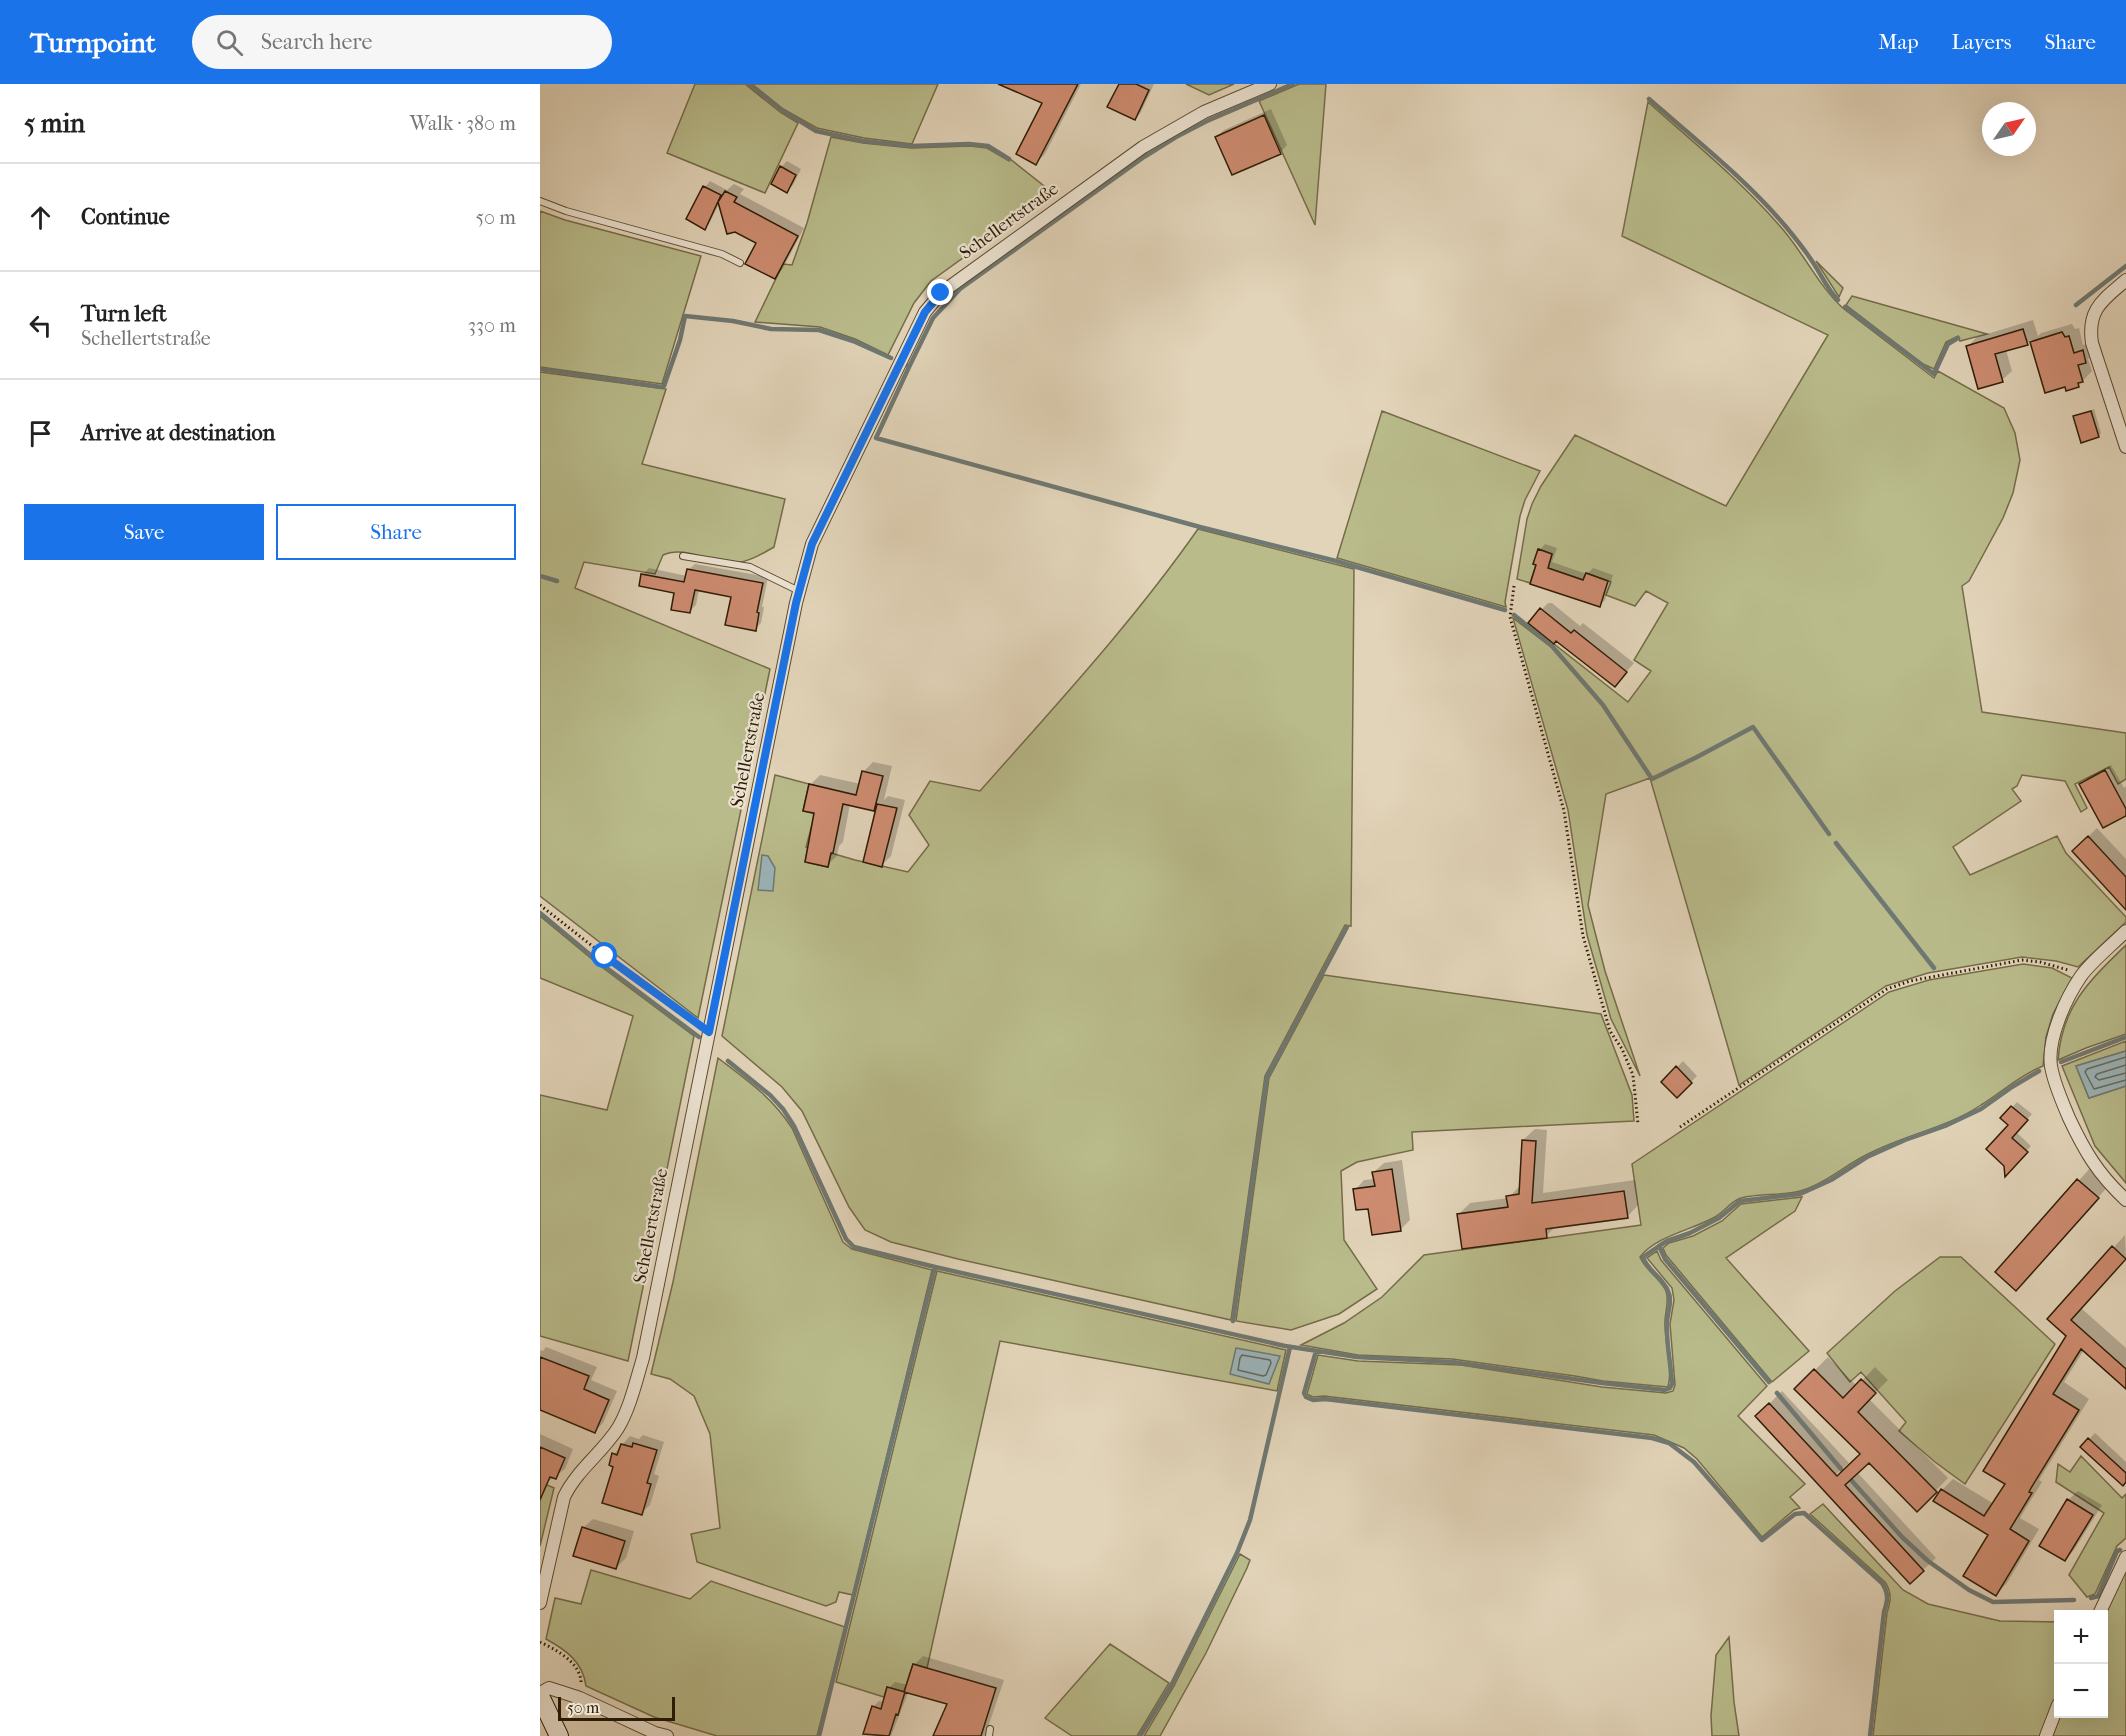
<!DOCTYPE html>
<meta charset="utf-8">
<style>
:root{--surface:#fff;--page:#f6f6f6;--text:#222;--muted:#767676;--line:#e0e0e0;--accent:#1a73e8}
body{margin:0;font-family:"IM FELL French Canon",serif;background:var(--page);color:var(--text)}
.controls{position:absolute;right:18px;bottom:18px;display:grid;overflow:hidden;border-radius:0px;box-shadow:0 6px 24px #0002}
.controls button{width:54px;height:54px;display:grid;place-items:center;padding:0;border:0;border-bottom:2px solid var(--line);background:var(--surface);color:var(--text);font:30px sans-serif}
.compass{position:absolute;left:1442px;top:18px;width:54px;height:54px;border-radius:50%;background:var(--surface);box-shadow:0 6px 24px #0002;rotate:56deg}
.scale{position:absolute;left:18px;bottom:15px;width:117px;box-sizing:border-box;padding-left:6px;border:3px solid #2e1c04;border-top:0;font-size:16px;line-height:21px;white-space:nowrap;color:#2e1c04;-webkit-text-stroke:4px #ece3d2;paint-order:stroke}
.stop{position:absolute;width:18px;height:18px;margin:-14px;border:4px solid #1a73e8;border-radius:50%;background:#fff}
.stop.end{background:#1a73e8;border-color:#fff;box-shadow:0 2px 6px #0008}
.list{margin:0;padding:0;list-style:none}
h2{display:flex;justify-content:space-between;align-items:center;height:78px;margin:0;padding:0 24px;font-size:26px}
h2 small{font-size:20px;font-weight:400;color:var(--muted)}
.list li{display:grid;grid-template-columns:39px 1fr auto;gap:18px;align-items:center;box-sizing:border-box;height:108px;padding:0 24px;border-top:2px solid var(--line)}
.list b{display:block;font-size:22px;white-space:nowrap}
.list p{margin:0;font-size:20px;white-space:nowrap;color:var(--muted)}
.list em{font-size:20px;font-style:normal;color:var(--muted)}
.actions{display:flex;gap:12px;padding:18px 24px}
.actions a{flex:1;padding:14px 0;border:2px solid var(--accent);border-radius:0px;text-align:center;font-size:21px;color:var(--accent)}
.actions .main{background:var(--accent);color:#fff}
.icon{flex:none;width:33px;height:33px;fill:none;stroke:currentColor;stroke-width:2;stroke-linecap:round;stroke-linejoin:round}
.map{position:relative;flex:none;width:1586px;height:1652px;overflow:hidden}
header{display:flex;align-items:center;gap:36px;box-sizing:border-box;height:84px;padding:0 30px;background:var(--accent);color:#fff}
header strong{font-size:28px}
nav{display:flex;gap:33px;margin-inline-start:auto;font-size:21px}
.search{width:420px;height:54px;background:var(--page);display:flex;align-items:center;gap:15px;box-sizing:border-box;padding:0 21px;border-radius:33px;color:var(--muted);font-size:22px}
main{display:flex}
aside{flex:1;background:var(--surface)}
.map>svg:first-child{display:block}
.green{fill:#b9bb8b;stroke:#746c48;stroke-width:1.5}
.water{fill:#9bb5bb;stroke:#6f7872;stroke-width:1.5}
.shadow{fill:#0003}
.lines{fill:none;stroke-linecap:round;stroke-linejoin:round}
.shore{stroke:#646860;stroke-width:1.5}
.stream{stroke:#6f7872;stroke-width:4.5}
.building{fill:#ce8c71;stroke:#2e1c04;stroke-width:1.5}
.lane-casing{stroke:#5b4a31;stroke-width:8}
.street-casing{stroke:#5b4a31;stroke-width:14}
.secondary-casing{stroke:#2e1c04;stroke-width:20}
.path{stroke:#2e1c04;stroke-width:3;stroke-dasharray:1.5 3;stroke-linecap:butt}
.lane{stroke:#ece3d2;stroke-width:6}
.street{stroke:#ece3d2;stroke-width:12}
.secondary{stroke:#ece3d2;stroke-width:18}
.route{stroke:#1a73e8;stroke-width:8}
.labels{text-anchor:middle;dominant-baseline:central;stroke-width:4.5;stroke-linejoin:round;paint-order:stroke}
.street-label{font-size:18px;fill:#2e1c04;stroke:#ece3d2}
</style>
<header>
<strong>Turnpoint</strong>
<div class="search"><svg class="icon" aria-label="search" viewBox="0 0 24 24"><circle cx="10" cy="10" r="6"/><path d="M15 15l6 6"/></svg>Search here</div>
<nav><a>Map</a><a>Layers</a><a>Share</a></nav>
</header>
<main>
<aside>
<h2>5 min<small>Walk · 380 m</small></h2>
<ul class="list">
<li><svg class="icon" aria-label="ahead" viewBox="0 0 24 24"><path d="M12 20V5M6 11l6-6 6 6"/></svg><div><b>Continue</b></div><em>50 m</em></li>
<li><svg class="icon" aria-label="left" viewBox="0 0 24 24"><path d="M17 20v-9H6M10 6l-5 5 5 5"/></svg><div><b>Turn left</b><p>Schellertstraße</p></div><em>330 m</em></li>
<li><svg class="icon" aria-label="arrive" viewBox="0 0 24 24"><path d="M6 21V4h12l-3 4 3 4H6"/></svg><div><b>Arrive at destination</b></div></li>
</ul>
<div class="actions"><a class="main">Save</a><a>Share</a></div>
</aside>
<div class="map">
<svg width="1586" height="1652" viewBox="0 0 1586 1652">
<rect width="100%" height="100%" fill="#e2d4b9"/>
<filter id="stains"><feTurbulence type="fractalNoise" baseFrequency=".00333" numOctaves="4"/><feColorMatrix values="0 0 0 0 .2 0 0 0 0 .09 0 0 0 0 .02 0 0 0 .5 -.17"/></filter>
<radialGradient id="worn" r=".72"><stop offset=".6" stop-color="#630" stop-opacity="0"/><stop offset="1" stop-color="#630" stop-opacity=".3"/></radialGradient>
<!-- green -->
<path class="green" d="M155,0H205L240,28L258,39L225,109L127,69Z
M212,0H398L372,60L324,54L277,44L243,25Z
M646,0H694L669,11Z
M759,0H786L775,141L719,17Z
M1108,18C1153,58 1200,96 1239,141C1263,167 1278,202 1304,225L1394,294L1398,287L1464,324L1475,349L1480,376L1473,409L1463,434L1429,497L1422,502L1442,628L1586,649V695L1578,700L1569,683L1535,700L1547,724L1541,728L1525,697L1482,691L1477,702L1472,705L1481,717L1413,763L1430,791L1517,752L1526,769L1586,833V838L1538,883L1516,877L1482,873L1388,889L1346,902L1199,1001L1110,694L1066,710L1048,821L1065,887L1100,992L1071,935L1047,851L1028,726L973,534L1011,563L1014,560L1088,618L1111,587L1094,576L1128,519L1106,507L1095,522L1066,511L1071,498L1046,489L1043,496L1008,484L1012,470L999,465L993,480L996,481L990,499L977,495L987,435L992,420L1001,402L1035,351L1186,422L1288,251L1082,152Z
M291,53L323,59L372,64L430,62L447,64L469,77L470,75L513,109L391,197L374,219L348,271L315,255L280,243L215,238L243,180L252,181L267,139Z
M0,127L25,136L161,172L122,300L0,283Z
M1276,177L1303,204L1299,213Z
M1312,212L1447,250L1420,257L1418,252L1406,258L1394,285L1383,280L1306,221Z
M0,288L126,305L102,380L245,415L234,463C222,470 209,478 194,479C170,479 145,461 123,471L115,490L44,478L35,504L230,585L158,934L0,812Z
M842,327L1000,387L985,416L980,432L965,518L966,523L797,474Z
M658,445L814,485L811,842L805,841L725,992L691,1236L418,1175L351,1158L325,1146L309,1123L262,1027L242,1003L182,952L235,691L269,700L263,727L275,730L266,763L268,764L265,778L288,783L291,769L315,776L368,788L389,761L369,731L390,697L440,707C515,622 593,538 658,445Z
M0,832L59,881L154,952L88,1277L0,1252V1011L67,1026L93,932L0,894Z
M1586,861V950L1546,964L1518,976C1522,922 1549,897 1586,861Z
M1483,880L1512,884L1532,894L1513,930L1506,953L1503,982C1480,991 1462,1008 1441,1021C1407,1044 1364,1051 1328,1070C1305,1081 1285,1100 1260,1107C1241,1112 1220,1109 1201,1114C1191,1117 1184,1128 1175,1133C1152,1146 1116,1152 1100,1173C1105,1186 1120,1194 1126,1207C1130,1218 1124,1230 1125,1241C1125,1260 1133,1284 1128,1303L1063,1297L1035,1292L912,1275L818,1271L761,1261L804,1239L842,1213L884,1171L1101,1141L1092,1080L1349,908L1389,896Z
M784,891L1061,930L1092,1011L1094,1037L872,1048L873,1066L817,1078L801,1087L804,1156L837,1205L799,1230L751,1246L696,1237L729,994Z
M1586,957V967L1536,982L1549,1014L1586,1002V1099L1555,1062L1522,982Z
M178,974C207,996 232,1013 252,1044L303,1158L312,1165L392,1186L313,1511L299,1508L296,1518L286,1522L157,1478L151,1450L180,1444L170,1350L154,1312L130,1295L111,1290L133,1198Z
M1262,1113L1255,1127L1186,1174L1269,1267L1232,1298L1126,1171L1123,1164L1129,1159L1153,1152L1182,1137L1201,1120Z
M1117,1167L1121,1176L1227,1302L1198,1332L1265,1400L1250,1413L1260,1424L1254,1426L1222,1453L1157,1375L1144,1364L1114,1351L784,1312L773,1313L767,1310L778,1271L818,1277L921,1281L1062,1303L1126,1309L1133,1307L1135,1301L1130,1240L1134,1216L1132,1204L1107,1174Z
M1400,1173H1421L1515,1260L1425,1400L1395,1378L1359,1347L1366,1338L1321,1288L1310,1298L1287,1269L1355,1207Z
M397,1187L746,1266L737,1307L460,1257L387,1584L373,1580L364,1608L347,1603L344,1613L296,1598Z
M1541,1372L1582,1414L1586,1410V1454L1577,1462L1555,1510L1547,1513L1529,1491L1564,1429L1516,1398L1518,1380L1530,1388Z
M0,1398L14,1404L0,1462Z
M1283,1420L1363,1506L1388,1520L1460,1537L1518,1538V1606L1500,1652H1333L1347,1529C1351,1516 1352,1509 1345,1498L1270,1430Z
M700,1470L710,1476L707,1484L666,1569L620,1652H604L634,1602Z
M1586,1485V1652H1511L1520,1630H1564V1531Z
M51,1486L150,1515L171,1497L305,1543L277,1652H177L114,1633L46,1602C43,1578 26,1566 6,1555L15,1514L41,1520Z
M1189,1553L1194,1618L1199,1652H1172L1171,1632L1176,1571Z
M570,1560L629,1599L597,1652H532L505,1634Z"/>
<!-- water -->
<path class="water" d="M222,771L228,772L235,784L233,807L218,806Z
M1586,967V1002L1549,1014L1536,982Z
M696,1264L740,1272L729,1300L690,1290Z"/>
<!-- shadow -->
<path class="shadow" d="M461,0H541L505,70L496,79L504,18Z
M580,0H614L601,28L595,35Z
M731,25L747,61L740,69L676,53L684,46Z
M247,77L261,85L253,101L247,107L241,83Z
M170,97L187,106L194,100L204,105L200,110L264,144L242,186L235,194L218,158L180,118L170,138L164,144L165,103Z
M1493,236L1498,252L1501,249L1532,240L1535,245L1539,244L1543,261L1552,258L1555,268L1548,275L1552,287L1538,302L1526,301L1506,307L1491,256L1487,259L1466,266L1472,287L1462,296L1428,262L1437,253Z
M1554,325L1561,349L1559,352L1535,333Z
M1005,460L1017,464L1012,478L1047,490L1053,484L1073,491L1065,516L1059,522L992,499L1000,466Z
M155,480L228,493L222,523H224L221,539L215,545L192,512L159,505L156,521L150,527L136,508L100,501L103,490L109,484L147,492L148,486Z
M1008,519H1012L1040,542L1043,539L1094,579L1075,601L999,528Z
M333,678L352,682L344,716L348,712L365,716L351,772L342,781L339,721L334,725L310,720L303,758L299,762L297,772L287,781L271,700L280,691L321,700L324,687Z
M1571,681L1584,704L1586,702V730L1541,700L1547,694Z
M1557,744L1586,775V823L1534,767Z
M1143,977L1157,992L1137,1012L1123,998Z
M1477,1018L1492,1030L1476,1048L1491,1062L1466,1090L1470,1040L1462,1034Z
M995,1045L1007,1046L1003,1109L1095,1096L1098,1121L1087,1133L1016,1142L1006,1152L919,1130L930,1119L968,1114L981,1101L983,1056Z
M862,1076L870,1136L860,1146L830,1123L815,1106L824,1096L835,1095L834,1088L844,1079Z
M1551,1083L1570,1100L1489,1192L1457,1188Z
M1585,1151L1586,1174L1541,1224L1586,1264V1303L1544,1266L1524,1298L1549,1315L1499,1396L1502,1398L1480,1434L1499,1445L1467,1499L1456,1510L1450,1450L1402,1406L1413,1395L1454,1420L1467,1400L1528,1252L1509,1235Z
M6,1263L57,1283L51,1296L77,1307L63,1339L55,1347L0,1325V1266L3,1267Z
M1288,1273L1317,1302L1335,1283L1348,1296L1329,1315L1408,1394L1377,1426L1329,1377L1317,1388L1396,1474L1383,1486L1217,1332L1242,1307L1309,1379L1295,1391V1395L1326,1366L1256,1305Z
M1555,1349L1586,1378V1397L1542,1363Z
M0,1350L33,1365L25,1385L6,1399L0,1396Z
M103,1351L124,1358L114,1390L119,1392L110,1421L101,1429L75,1382L74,1370L90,1352L99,1355Z
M1538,1407L1562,1421L1534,1466L1525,1475L1528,1416Z
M53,1435L94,1447L86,1474L76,1484L43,1444Z
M383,1572L464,1596L445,1652H398L409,1619L369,1607L351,1652H335L325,1649L333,1623L339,1617L344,1618L349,1604L355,1598L368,1601L374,1581Z"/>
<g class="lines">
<!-- shore -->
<path class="shore" d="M1586,973L1547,985L1545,988L1554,1005L1586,996
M1586,981L1557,990L1555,993L1559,996L1586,989
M702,1271L730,1276L731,1279L726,1291L723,1292L698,1286L700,1274Z"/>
<!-- stream -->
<path class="stream" d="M209,0L242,26L276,47L323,57L372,62L429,60L448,62L469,75
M1109,15C1156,56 1207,96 1247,144C1256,155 1265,166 1272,177C1281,190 1287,205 1298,216
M1536,221L1586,182
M1305,223L1394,290L1408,260L1418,254
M368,282L369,283L393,234L420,205L604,73L636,53L667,37L753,0
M369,283L336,354L660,443L796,477L965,526
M0,285L121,303L124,302L140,256L145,232L193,237L231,245L279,246L313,257L351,274
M0,492L17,497
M974,531L1011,561L1063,621L1112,695L1157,673L1213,643L1289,750
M1296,759L1394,884
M0,829L60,879L159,953
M188,977L230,1011L243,1025L254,1042L306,1155L314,1163L395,1183L745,1262L817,1273L912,1278L1062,1299L1125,1306L1130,1304L1132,1300C1131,1280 1126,1259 1127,1239C1127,1229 1133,1217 1128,1207C1123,1194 1106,1185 1103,1173L1119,1162L1125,1175L1229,1298
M1521,978L1586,953
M1119,1162L1127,1157L1150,1149L1179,1134L1200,1117L1260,1110L1291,1096L1327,1073L1365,1056L1405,1042L1441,1025L1472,1003L1499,987
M693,1237L727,993L807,843
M776,1267L764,1309L766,1313L773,1316L785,1315L1112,1354L1129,1359L1154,1378L1222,1456L1255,1430L1264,1429L1342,1499C1349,1510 1348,1516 1344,1528L1330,1652
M1237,1309L1301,1385
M1312,1397L1362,1453L1388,1477L1429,1506L1453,1518L1534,1516
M1551,1514L1558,1512L1577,1467L1580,1466
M279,1652L395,1183
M600,1652L632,1600L697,1469L710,1436L750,1263"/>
</g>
<!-- building -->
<path class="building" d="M458,0H538L496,81L476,70L502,19Z
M579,0H596L609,6L595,36L567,23Z
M724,31L741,70L692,91L675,53Z
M240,82L256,91L247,109L231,100Z
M163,102L181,111L165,146L146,135Z
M185,107L197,113L194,118L258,152L235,195L205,180L216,159L195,148L187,150L178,118Z
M1483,245L1488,261L1455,270L1463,298L1438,305L1426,262Z
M1522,248L1525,253L1529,252L1534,269L1543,266L1546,279L1538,281L1543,298L1538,299L1539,303L1526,307L1525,303L1505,309L1490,258Z
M1551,327L1559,353L1541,359L1533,332Z
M998,465L1012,470L1008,484L1043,496L1046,489L1068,497L1060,523L990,500L996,481L993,480Z
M147,485L223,499L217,528L219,529L216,547L185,541L191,513L155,506L150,529L131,526L134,509L99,502L101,490L144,498Z
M1000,524L1031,549L1034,546L1087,588L1075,603L1016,557L1014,560L988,539Z
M1565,686L1586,725V732L1563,744L1539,700Z
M322,687L343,692L334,727L303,720L293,769H291L288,783L265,778L274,729L263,727L269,700L316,711Z
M337,720L357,724L342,783L323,778Z
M1548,752L1586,793V826L1532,767Z
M1136,982L1152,999L1137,1014L1121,998Z
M1471,1022L1488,1036L1472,1054L1488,1068L1465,1093L1464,1082L1446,1065L1468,1041L1460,1034Z
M982,1056L996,1057L992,1119L1084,1107L1088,1134L1006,1145L1007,1154L922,1165L917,1130L968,1123L966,1112L979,1110Z
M852,1085L861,1147L832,1151L828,1125L816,1126L813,1105L835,1102L832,1088Z
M1537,1095L1559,1114L1476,1207L1455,1188Z
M1572,1162L1586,1175L1531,1236L1586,1285V1305L1541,1265L1513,1310L1539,1326L1491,1404L1489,1408L1492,1409L1470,1445L1489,1457L1456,1512L1423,1492L1448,1451L1393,1417L1401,1405L1444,1432L1465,1400L1443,1387L1526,1252L1507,1235Z
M0,1273L49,1292L44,1305L69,1316L55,1349L0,1326Z
M1274,1285L1303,1314L1321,1295L1336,1309L1318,1328L1397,1408L1377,1428L1329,1379L1305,1401L1384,1487L1370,1500L1215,1332L1229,1319L1297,1392L1320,1370L1254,1305Z
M1548,1354L1586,1389V1398L1583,1402L1540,1363Z
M93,1359L117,1366L107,1399L111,1400L102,1431L62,1419L73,1383L69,1381L72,1369L77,1371L81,1360L92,1363Z
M0,1363L25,1374L16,1395L10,1393L0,1416Z
M1527,1415L1553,1431L1525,1477L1499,1462Z
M42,1443L85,1457L76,1485L33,1472Z
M373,1580L456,1604L441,1652H393L407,1620L364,1608Z
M347,1603L365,1608L358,1631L356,1630L349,1652L323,1650L332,1622L341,1625Z"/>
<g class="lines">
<defs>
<path id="lane" d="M0,117L26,127L182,170L200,179
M143,472L210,483L259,507
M449,1652L450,1645"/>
<path id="street" d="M1586,196C1563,216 1547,225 1552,259L1586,363
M1586,847C1572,861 1552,877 1541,892C1526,914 1507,955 1511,982C1514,1000 1522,1017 1529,1034C1545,1068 1558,1090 1586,1116
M0,1519L24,1413C37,1386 62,1369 78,1344C90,1324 96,1297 103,1274L256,519L272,460L385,228L401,209L603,63L664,28L730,0
M1559,1530L1586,1473
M0,1609L9,1604L40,1614L115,1649L127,1652
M1506,1652L1518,1621"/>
<path id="secondary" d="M0,1612L19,1652"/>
</defs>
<!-- lane casing -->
<use href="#lane" class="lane-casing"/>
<!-- street casing -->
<use href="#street" class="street-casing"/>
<!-- secondary casing -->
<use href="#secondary" class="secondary-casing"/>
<!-- path -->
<path class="path" d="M974,502L970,533L1024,727L1043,852L1070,947L1082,965L1093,991L1098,1040
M0,821L65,872L156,939
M1140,1043L1347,905L1370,897L1482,876L1500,878L1528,886
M0,1558C15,1565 42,1579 41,1600"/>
<!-- lane -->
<use href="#lane" class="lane"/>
<!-- street -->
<use href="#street" class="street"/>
<!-- secondary -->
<use href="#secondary" class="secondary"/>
</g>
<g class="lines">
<!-- route -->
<path class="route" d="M65,872L169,948L256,519L272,460L385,228L401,209"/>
</g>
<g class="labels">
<!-- street labels -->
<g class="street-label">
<text transform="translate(469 137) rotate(-36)">Schellertstraße</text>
<text transform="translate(208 666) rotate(-79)">Schellertstraße</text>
<text transform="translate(111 1142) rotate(-79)">Schellertstraße</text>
</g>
</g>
<rect width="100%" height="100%" filter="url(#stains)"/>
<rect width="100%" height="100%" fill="url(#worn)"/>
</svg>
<div class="controls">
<button>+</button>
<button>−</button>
</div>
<svg class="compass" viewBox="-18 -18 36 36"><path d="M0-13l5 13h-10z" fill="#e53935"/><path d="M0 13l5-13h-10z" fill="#767676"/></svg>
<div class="scale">50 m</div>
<div class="stop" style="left:65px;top:872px"></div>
<div class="stop end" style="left:401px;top:209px"></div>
</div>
</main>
